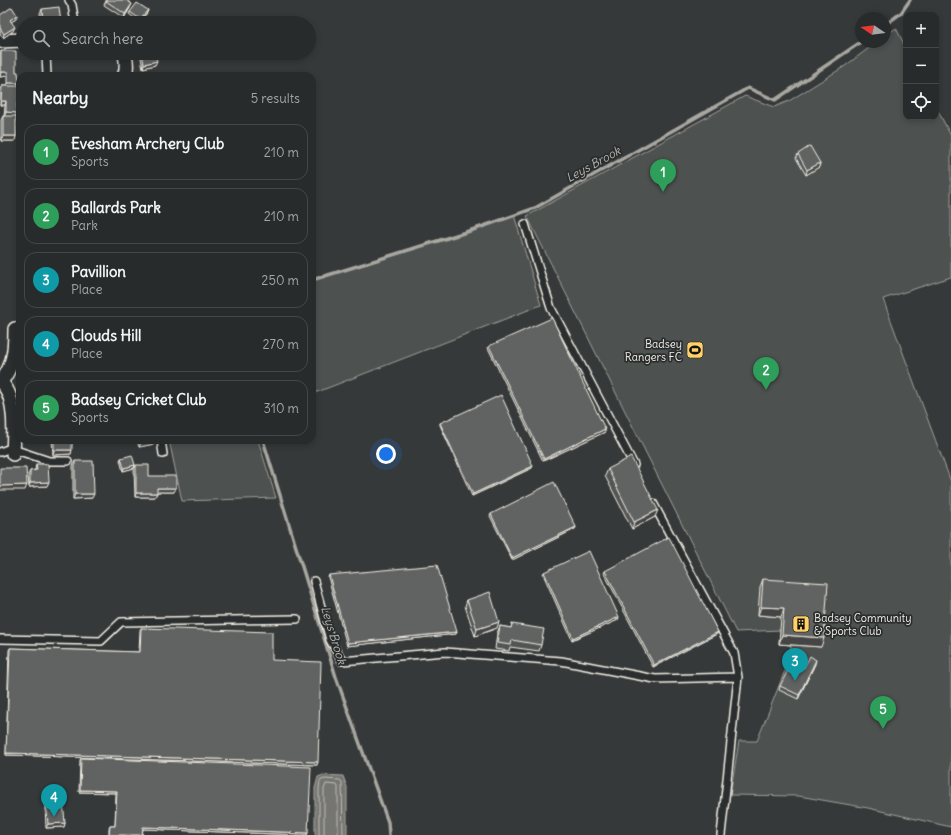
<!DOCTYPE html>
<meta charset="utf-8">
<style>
:root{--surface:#282b2b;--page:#343737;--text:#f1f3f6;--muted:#a5a7a9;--line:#444747;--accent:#8c9099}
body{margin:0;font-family:Delius,sans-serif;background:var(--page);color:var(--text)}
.controls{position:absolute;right:12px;top:12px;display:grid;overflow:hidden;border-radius:8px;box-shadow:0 2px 6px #0003}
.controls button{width:36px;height:36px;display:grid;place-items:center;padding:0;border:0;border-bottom:1px solid var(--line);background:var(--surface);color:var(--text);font:20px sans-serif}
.compass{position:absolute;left:855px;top:12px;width:36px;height:36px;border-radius:50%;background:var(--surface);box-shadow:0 2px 6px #0003;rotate:283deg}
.you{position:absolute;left:386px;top:454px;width:14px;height:14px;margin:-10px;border:3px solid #fff;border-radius:50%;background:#1a73e8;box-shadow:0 0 0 6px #1a73e833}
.badge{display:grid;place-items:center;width:26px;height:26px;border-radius:50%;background:var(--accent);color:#fff;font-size:13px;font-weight:700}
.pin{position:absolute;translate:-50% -33px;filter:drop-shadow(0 1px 2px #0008)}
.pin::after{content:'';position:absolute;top:21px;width:14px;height:12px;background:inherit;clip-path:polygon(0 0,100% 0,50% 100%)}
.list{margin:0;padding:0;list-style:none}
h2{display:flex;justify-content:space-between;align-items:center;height:52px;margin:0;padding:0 16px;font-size:17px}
h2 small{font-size:13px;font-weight:400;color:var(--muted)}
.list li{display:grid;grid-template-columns:26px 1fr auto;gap:12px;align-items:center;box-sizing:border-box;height:56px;margin:0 8px 8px;padding:0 8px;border:1px solid var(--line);border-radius:12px}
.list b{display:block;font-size:15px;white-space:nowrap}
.list p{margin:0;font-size:13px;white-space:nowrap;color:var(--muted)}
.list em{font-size:13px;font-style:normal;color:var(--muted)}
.icon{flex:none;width:22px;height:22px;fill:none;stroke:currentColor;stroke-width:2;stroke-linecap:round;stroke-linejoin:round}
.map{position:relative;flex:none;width:951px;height:835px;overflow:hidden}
.search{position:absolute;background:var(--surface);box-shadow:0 2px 6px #0003;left:16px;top:16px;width:300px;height:44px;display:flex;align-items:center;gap:10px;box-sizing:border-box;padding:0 14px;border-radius:22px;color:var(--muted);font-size:15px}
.panel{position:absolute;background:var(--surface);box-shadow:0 2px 6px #0003;left:16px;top:72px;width:300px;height:372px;border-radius:12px}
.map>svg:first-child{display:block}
.green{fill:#4e514f;stroke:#a1a19c}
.water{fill:#757572;stroke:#a8a7a1}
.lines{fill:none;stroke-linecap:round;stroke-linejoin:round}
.shore{stroke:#c1bfb9;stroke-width:1}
.stream{stroke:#a8a7a1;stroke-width:3.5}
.lane-casing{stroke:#f4f1e8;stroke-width:10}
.street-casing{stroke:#f4f1e8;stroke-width:16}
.lane{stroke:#2a2d2e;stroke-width:7}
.street{stroke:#2a2d2e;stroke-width:13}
.wall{fill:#535554;stroke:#f4f1e8}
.shaded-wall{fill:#444545;stroke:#f4f1e8}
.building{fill:#616362;stroke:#f4f1e8}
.labels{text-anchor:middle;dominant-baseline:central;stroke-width:3.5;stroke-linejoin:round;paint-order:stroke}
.poi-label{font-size:11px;fill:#f4f1e8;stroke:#2a2d2e;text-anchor:end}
.water-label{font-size:12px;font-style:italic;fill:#b4b3ad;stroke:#2a2d2e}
</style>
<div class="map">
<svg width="951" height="835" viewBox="0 0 951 835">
<rect width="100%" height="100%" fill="#363939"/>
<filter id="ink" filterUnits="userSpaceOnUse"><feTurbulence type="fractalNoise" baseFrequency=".025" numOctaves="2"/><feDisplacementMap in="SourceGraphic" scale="8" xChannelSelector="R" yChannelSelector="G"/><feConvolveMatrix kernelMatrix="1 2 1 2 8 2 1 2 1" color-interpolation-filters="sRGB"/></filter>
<g filter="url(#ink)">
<!-- green -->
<path class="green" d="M896,28L906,48V117H936V107L951,136V277L883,299L951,482V827L868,808L799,796L730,795L739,741H757L790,658L791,645L779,644L780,630L736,632L527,216L745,96L774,107L789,101L845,66L877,42H885V36Z
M514,215L541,305L312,394V280Z
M169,440H258L276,498L182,501Z"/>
<!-- water -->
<path class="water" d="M323,775L343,776L347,787V835H315V788L318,777Z"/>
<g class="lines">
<!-- shore -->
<path class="shore" d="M319,835V788L320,781L324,779L340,780L342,782L343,835
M324,835V789L326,784L337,785L338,787V835"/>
<!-- stream -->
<path class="stream" d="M885,25L901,13L910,0
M312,280L470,231L535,208L748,88L775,100L861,42
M263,440L336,677L388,822L389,835"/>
<defs>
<path id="lane" d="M69,0L72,5L75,23
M46,53L47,76
M525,224L551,308L634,465
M161,440L163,454
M0,452L8,449H13L49,461H68
M653,503L734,653L738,677L721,835
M314,581L330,640L342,661L445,652L561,661L655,679L738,677
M0,639L101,641L121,622L297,619"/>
<path id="street" d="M0,41L23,40
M124,76C128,69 126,61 125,53
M0,382C17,394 14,435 13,454
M1,382C14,365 15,349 15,329"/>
</defs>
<!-- lane casing -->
<use href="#lane" class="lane-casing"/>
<!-- street casing -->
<use href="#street" class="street-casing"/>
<!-- lane -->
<use href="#lane" class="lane"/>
<!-- street -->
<use href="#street" class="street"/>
</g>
<!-- wall -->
<path class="wall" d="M106,1L130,8L124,18L104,5Z
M42,9L61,23H41L40,13Z
M148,10L147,13L139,22L129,14L130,12Z
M0,15H17L16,19L11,22L13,31L3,38L0,34Z
M1,51L16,72L19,83L17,86L20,103L18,107H17V113L15,116L16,136L15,141H1V120L3,116H4L5,105H0V90L2,86H7V76L0,77V55Z
M140,53H155V65L143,68Z
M798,154L820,163L819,167L806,175L796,158Z
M489,346L605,429V432L543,461L488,348Z
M440,423L532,468L472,496L440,425Z
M52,440H72L71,454L53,455Z
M137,440H155L154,444L139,447Z
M121,458L135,465L134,468L123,471L120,460Z
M75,461L92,498L73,499V465Z
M36,464L47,486L29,487L28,475L30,471L35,470Z
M136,465L149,476L174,492H157L155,497H135L134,469Z
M608,469L655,517L632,529L605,476Z
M491,514L576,527L575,529L512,560L490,516Z
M605,571L718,632L717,634L653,667L604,573Z
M544,572L618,620L572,640L543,574Z
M329,575L457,632L456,634L347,646L328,577Z
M763,579L821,647L779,644L781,617L758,615L760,587Z
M467,600L497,628L475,636L465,606Z
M512,624L541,645L539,651L510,647L509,651L495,649L497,633L500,626L511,628Z
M141,628L272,660L317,765L6,755L9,650L10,648L139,652L140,630Z
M815,664L798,699L779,690L780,686L804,668Z
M81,758L308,833L307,835H301L143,829L142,835H109V828L110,826H115L116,793L79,792L80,760Z
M46,802L65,823L64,827L46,828L45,806Z"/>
<!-- shaded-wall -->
<path class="shaded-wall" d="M132,4L130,8L124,18L125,14Z
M148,10L147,13L139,22L140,19Z
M17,15L16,19L8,24L10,20Z
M15,27L13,31L3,38L4,34Z
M157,61L155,65L143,68L144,64Z
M1,72H8L7,76L0,77Z
M8,83H19L17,87H7Z
M1,101H6L5,105H0Z
M17,103H20L18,107H15Z
M6,112L17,113L15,117H4Z
M3,136H16L15,141H1Z
M820,163L819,167L806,175L807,170Z
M605,429V432L543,461L544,459Z
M152,440H155L154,444L139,447L141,443Z
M54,450H72L71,454L53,455Z
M135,465L134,468L123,471L124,468Z
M533,466L532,468L472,496L473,494Z
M49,482L47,486L29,487L30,483Z
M27,485L25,490H0V486Z
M157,488H176L174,492H155Z
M136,493H157L155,497H135Z
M75,494H94L92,498L73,499Z
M658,510L655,517L632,529L634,522Z
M576,527L575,529L512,560V558Z
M761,607L784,608L781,617L758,615Z
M619,617L618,620L572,640L573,638Z
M499,622L497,628L475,636L477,629Z
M457,632L456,634L347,646L348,643Z
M718,632L717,634L653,667L654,665Z
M782,635L824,638L821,647L779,644Z
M816,660L815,664L798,699L799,695Z
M6,753L318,762L317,765L6,755Z
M80,790L117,791L116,793L79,792Z
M65,823L64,827L46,828L48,824Z
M143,827L308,833L307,835H301L142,829Z"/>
<!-- building -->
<path class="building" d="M106,0H126L132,4L125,14L106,1Z
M137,3L148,10L140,19L130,12Z
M12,7L17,15L10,20L15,27L4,34L0,28V15Z
M59,7L61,23H43L42,9Z
M1,51H16V72H18L19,83H8V72H1Z
M142,53H155L157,61L144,64Z
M145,73L150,76H143Z
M2,86H20V103H17V113L6,112V101H1Z
M3,116H16V136H3Z
M810,146L820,163L807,170L798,154Z
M552,318L605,429L544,459L489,346Z
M501,395L533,466L473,494L440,423Z
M54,440H72V450H54Z
M140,440H152L141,443Z
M132,455L135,465L124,468L121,458Z
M631,457L658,510L634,522L608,469Z
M75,461H93L94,494H75Z
M36,464H48L49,482L30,483V471L37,470Z
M136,465H149V476H176V488H157V493H136Z
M0,468H26L27,485L0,486Z
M554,482L576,527L512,558L491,514Z
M669,537L718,632L654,665L605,571Z
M589,551L619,617L573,638L544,572Z
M437,565L457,632L348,643L329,575Z
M763,579L828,583L824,638L782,635L784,608L761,607Z
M490,592L499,622L477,629L467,600Z
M512,624L544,629L541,645L512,640L511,645L497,643L500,626L511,628Z
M141,628L272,632V660L321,662L318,762L6,753L10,648L140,652Z
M810,656L816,660L799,695L780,686L792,662L804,668Z
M81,758L311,767L308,833L143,827L142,835H109L110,826H115L117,791L80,790Z
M63,801L65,823L48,824L46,802Z"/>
</g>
<!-- icons -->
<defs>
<symbol id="stadium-square" viewBox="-11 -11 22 22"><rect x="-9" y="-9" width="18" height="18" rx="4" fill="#ffd166" stroke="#2a2d2e"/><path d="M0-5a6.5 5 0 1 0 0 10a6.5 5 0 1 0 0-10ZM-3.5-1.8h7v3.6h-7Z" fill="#111"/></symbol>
<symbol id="building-square" viewBox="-11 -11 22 22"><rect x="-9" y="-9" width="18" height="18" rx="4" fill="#ffd166" stroke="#2a2d2e"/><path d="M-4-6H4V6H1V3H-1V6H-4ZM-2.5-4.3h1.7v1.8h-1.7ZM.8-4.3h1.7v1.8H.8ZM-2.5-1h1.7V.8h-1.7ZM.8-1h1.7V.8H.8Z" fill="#111"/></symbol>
</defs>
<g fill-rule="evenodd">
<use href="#stadium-square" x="685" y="340" width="20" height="20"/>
<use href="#building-square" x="791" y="614" width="20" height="20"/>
</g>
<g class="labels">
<!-- poi labels -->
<g class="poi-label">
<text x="682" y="344">Badsey<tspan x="682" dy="13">Rangers FC</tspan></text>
<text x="814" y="618" text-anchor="start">Badsey Community<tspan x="814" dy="13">&amp; Sports Club</tspan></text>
</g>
<!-- water labels -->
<g class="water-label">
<text transform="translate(593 164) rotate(-29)">Leys Brook</text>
<text transform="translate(334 635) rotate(73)">Leys Brook</text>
</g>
</g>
</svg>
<div class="controls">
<button>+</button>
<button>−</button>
<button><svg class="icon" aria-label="locate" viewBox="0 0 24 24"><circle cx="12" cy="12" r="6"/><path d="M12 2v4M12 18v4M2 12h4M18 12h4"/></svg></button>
</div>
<svg class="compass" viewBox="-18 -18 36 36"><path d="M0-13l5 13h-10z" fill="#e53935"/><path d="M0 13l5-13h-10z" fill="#a5a7a9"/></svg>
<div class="you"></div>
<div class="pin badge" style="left:663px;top:192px;background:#2e9e5b">1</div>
<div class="pin badge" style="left:766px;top:390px;background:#2e9e5b">2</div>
<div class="pin badge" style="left:795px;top:681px;background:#0f9aa8">3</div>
<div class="pin badge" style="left:54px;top:817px;background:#0f9aa8">4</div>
<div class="pin badge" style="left:883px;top:729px;background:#2e9e5b">5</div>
<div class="search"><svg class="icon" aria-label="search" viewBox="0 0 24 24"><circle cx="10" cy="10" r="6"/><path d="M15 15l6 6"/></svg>Search here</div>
<section class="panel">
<h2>Nearby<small>5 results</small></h2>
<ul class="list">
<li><span class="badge" style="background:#2e9e5b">1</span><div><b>Evesham Archery Club</b><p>Sports</p></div><em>210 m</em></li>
<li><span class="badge" style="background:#2e9e5b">2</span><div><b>Ballards Park</b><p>Park</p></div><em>210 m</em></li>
<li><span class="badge" style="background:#0f9aa8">3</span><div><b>Pavillion</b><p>Place</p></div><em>250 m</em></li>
<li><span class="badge" style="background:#0f9aa8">4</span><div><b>Clouds Hill</b><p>Place</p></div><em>270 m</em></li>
<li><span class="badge" style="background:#2e9e5b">5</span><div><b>Badsey Cricket Club</b><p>Sports</p></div><em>310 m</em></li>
</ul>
</section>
</div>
